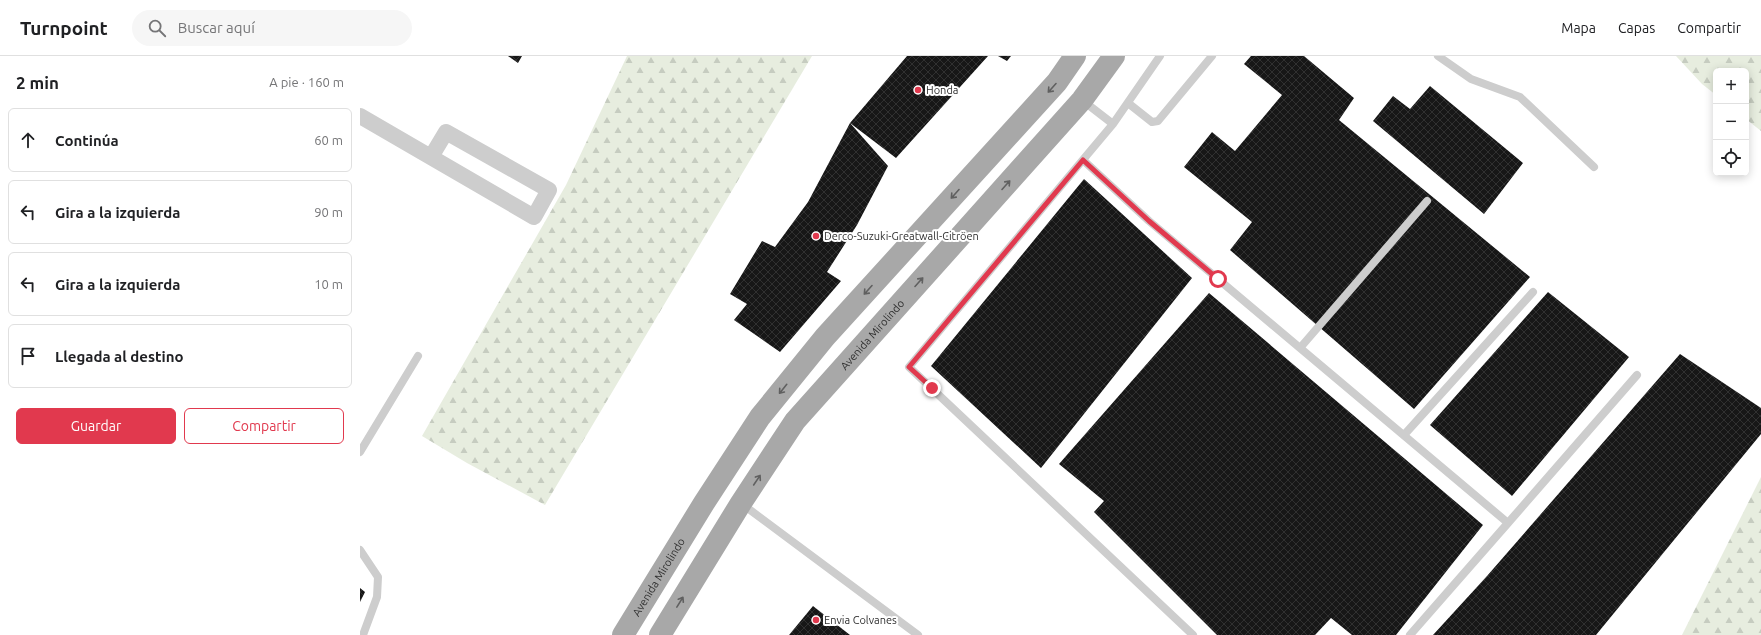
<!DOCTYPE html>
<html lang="es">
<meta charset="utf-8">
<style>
:root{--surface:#fff;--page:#f6f6f6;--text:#202124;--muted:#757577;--line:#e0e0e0;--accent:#e1394e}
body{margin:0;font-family:Ubuntu,sans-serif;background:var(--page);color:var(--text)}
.controls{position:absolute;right:12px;top:12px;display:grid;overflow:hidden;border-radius:6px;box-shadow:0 2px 10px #0003}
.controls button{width:36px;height:36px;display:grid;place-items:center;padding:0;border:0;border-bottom:1px solid var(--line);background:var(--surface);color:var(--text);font:20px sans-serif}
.stop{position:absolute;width:12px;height:12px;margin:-9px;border:3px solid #e1394e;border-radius:50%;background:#fff}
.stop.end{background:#e1394e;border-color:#fff;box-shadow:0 1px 4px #0008}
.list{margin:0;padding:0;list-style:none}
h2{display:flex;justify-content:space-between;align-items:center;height:52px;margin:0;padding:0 16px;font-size:17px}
h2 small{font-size:13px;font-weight:400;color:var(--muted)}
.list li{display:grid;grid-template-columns:26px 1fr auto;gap:12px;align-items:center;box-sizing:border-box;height:64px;margin:0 8px 8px;padding:0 8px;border:1px solid var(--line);border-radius:6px}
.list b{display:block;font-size:15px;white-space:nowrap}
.list em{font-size:13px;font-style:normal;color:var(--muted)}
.actions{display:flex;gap:8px;padding:12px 16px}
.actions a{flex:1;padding:9px 0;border:1px solid var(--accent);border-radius:6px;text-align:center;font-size:14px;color:var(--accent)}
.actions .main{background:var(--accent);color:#fff}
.icon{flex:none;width:22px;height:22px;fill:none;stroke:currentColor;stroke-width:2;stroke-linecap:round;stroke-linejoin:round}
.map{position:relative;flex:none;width:1401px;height:579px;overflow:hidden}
header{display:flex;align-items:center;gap:24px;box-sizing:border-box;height:56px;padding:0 20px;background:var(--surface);border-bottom:1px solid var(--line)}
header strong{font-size:19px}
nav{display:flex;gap:22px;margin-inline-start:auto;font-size:14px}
.search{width:280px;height:36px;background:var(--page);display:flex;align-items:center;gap:10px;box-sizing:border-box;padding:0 14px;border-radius:22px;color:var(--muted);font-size:15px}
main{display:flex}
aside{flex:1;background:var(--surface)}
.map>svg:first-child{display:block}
.forest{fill:url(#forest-firs)}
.building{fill:url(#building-cross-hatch)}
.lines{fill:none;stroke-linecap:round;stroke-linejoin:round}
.lane{stroke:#cdcdcd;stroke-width:8}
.street{stroke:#cdcdcd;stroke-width:16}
.primary{stroke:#a8a8a8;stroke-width:22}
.oneway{stroke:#606060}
.route{stroke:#e1394e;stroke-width:5}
.poi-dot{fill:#e1394e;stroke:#fff;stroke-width:1.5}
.labels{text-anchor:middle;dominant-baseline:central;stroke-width:4;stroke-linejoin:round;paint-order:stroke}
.poi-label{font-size:11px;fill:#303030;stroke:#fff;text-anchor:start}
.street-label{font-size:11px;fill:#303030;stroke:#fff}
</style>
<header>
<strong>Turnpoint</strong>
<div class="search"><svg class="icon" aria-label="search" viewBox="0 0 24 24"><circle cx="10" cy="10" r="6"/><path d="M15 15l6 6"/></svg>Buscar aquí</div>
<nav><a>Mapa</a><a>Capas</a><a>Compartir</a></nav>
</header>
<main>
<aside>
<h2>2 min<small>A pie · 160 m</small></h2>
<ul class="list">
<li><svg class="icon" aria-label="ahead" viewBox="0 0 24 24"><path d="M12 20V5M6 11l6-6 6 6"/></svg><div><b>Continúa</b></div><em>60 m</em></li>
<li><svg class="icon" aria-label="left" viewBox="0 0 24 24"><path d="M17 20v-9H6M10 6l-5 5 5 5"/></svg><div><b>Gira a la izquierda</b></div><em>90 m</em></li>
<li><svg class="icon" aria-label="left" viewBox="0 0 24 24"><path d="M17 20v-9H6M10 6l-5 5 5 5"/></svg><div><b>Gira a la izquierda</b></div><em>10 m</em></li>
<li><svg class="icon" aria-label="arrive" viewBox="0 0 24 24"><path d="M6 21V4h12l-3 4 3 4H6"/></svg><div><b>Llegada al destino</b></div></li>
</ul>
<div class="actions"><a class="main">Guardar</a><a>Compartir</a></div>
</aside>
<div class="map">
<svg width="1401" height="579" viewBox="0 0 1401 579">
<defs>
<pattern id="forest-firs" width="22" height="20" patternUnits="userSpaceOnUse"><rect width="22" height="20" fill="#e7eddf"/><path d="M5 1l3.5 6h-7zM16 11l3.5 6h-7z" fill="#c6ccc0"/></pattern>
<pattern id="building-cross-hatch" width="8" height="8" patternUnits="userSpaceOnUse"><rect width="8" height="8" fill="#171717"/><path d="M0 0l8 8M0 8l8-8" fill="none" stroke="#303030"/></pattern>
</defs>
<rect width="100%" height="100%" fill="#fff"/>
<!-- forest -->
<path class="forest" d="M267,0H452L185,449L107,407L62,380L206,129Z
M1316,0H1401V75L1386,63V15H1356V39L1342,28Z
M1401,421V579H1322Z"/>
<!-- building -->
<path class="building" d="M148,0H162L158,7Z
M547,0H628L536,102L490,67L528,110L497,169L467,216L481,225L420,296L374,264L387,248L370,238L402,185L415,191L448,146L490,67Z
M638,0H651L647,5Z
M891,0H944L994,42L979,64L1170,221L1054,353L870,194L892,166L824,111L852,76L875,95L922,39L884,8Z
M1070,30L1163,107L1124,158L1013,65L1033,40L1050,53Z
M724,123L832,222L681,412L571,310Z
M1188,236L1269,301L1152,440L1070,369Z
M849,237L1123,469L1036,579H992L971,562L955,579H857L734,456L744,445L699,408Z
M1320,298L1401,352V378L1236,579H1073L1127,520Z
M0,532L5,536L0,546Z
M453,550L490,579H429Z"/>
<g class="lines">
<!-- lane -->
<path class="lane" d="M800,0L753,68L549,311L833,579
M1078,0L1111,23L1160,41L1234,111
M722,44L753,68
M768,47L792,66L798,65L852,0
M723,104L789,165L1148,467L1277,319
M940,292L1067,145
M1044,379L1173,236
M0,396L58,300
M382,448L558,579
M0,494L18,521L17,541L3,579
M1050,579L1148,467"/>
<!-- street -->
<path class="street" d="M0,60L174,161L189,134L86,76L71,101"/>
<!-- primary -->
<g class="primary">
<path id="s1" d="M263,579L344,447L400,361L465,281L697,26L715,0"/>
<path id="s2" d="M300,579L381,447L435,365L722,44L754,0"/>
</g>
</g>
<!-- one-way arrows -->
<defs><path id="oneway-shaft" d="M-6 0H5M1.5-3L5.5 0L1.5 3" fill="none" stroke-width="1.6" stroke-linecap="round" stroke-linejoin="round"/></defs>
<g class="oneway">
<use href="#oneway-shaft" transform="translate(692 32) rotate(132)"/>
<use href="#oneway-shaft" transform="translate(646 129) rotate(-48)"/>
<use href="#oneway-shaft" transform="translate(595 138) rotate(132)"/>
<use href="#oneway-shaft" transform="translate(559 226) rotate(-48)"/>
<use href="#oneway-shaft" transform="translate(508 234) rotate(132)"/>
<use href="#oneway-shaft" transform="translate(423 333) rotate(129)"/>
<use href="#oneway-shaft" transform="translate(397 424) rotate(-56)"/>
<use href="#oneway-shaft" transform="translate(320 546) rotate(-58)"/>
</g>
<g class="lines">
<!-- route -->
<path class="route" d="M572,332L549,311L723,104L789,165L858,223"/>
</g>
<!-- markers -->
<g class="poi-dot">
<circle cx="558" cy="34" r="4"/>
<circle cx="456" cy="180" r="4"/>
<circle cx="456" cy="564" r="4"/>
</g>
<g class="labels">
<!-- poi labels -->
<g class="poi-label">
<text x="566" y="34">Honda</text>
<text x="464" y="180">Derco-Suzuki-Greatwall-Citröen</text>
<text x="464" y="564">Envia Colvanes</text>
</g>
<!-- street labels -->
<g class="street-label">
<text stroke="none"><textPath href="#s2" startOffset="369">Avenida Mirolindo</textPath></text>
<text stroke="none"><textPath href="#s1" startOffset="68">Avenida Mirolindo</textPath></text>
</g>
</g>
</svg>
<div class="controls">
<button>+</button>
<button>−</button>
<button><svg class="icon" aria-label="locate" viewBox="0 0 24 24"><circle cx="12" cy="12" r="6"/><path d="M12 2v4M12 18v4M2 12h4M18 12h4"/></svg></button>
</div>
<div class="stop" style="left:858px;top:223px"></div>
<div class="stop end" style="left:572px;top:332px"></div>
</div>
</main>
